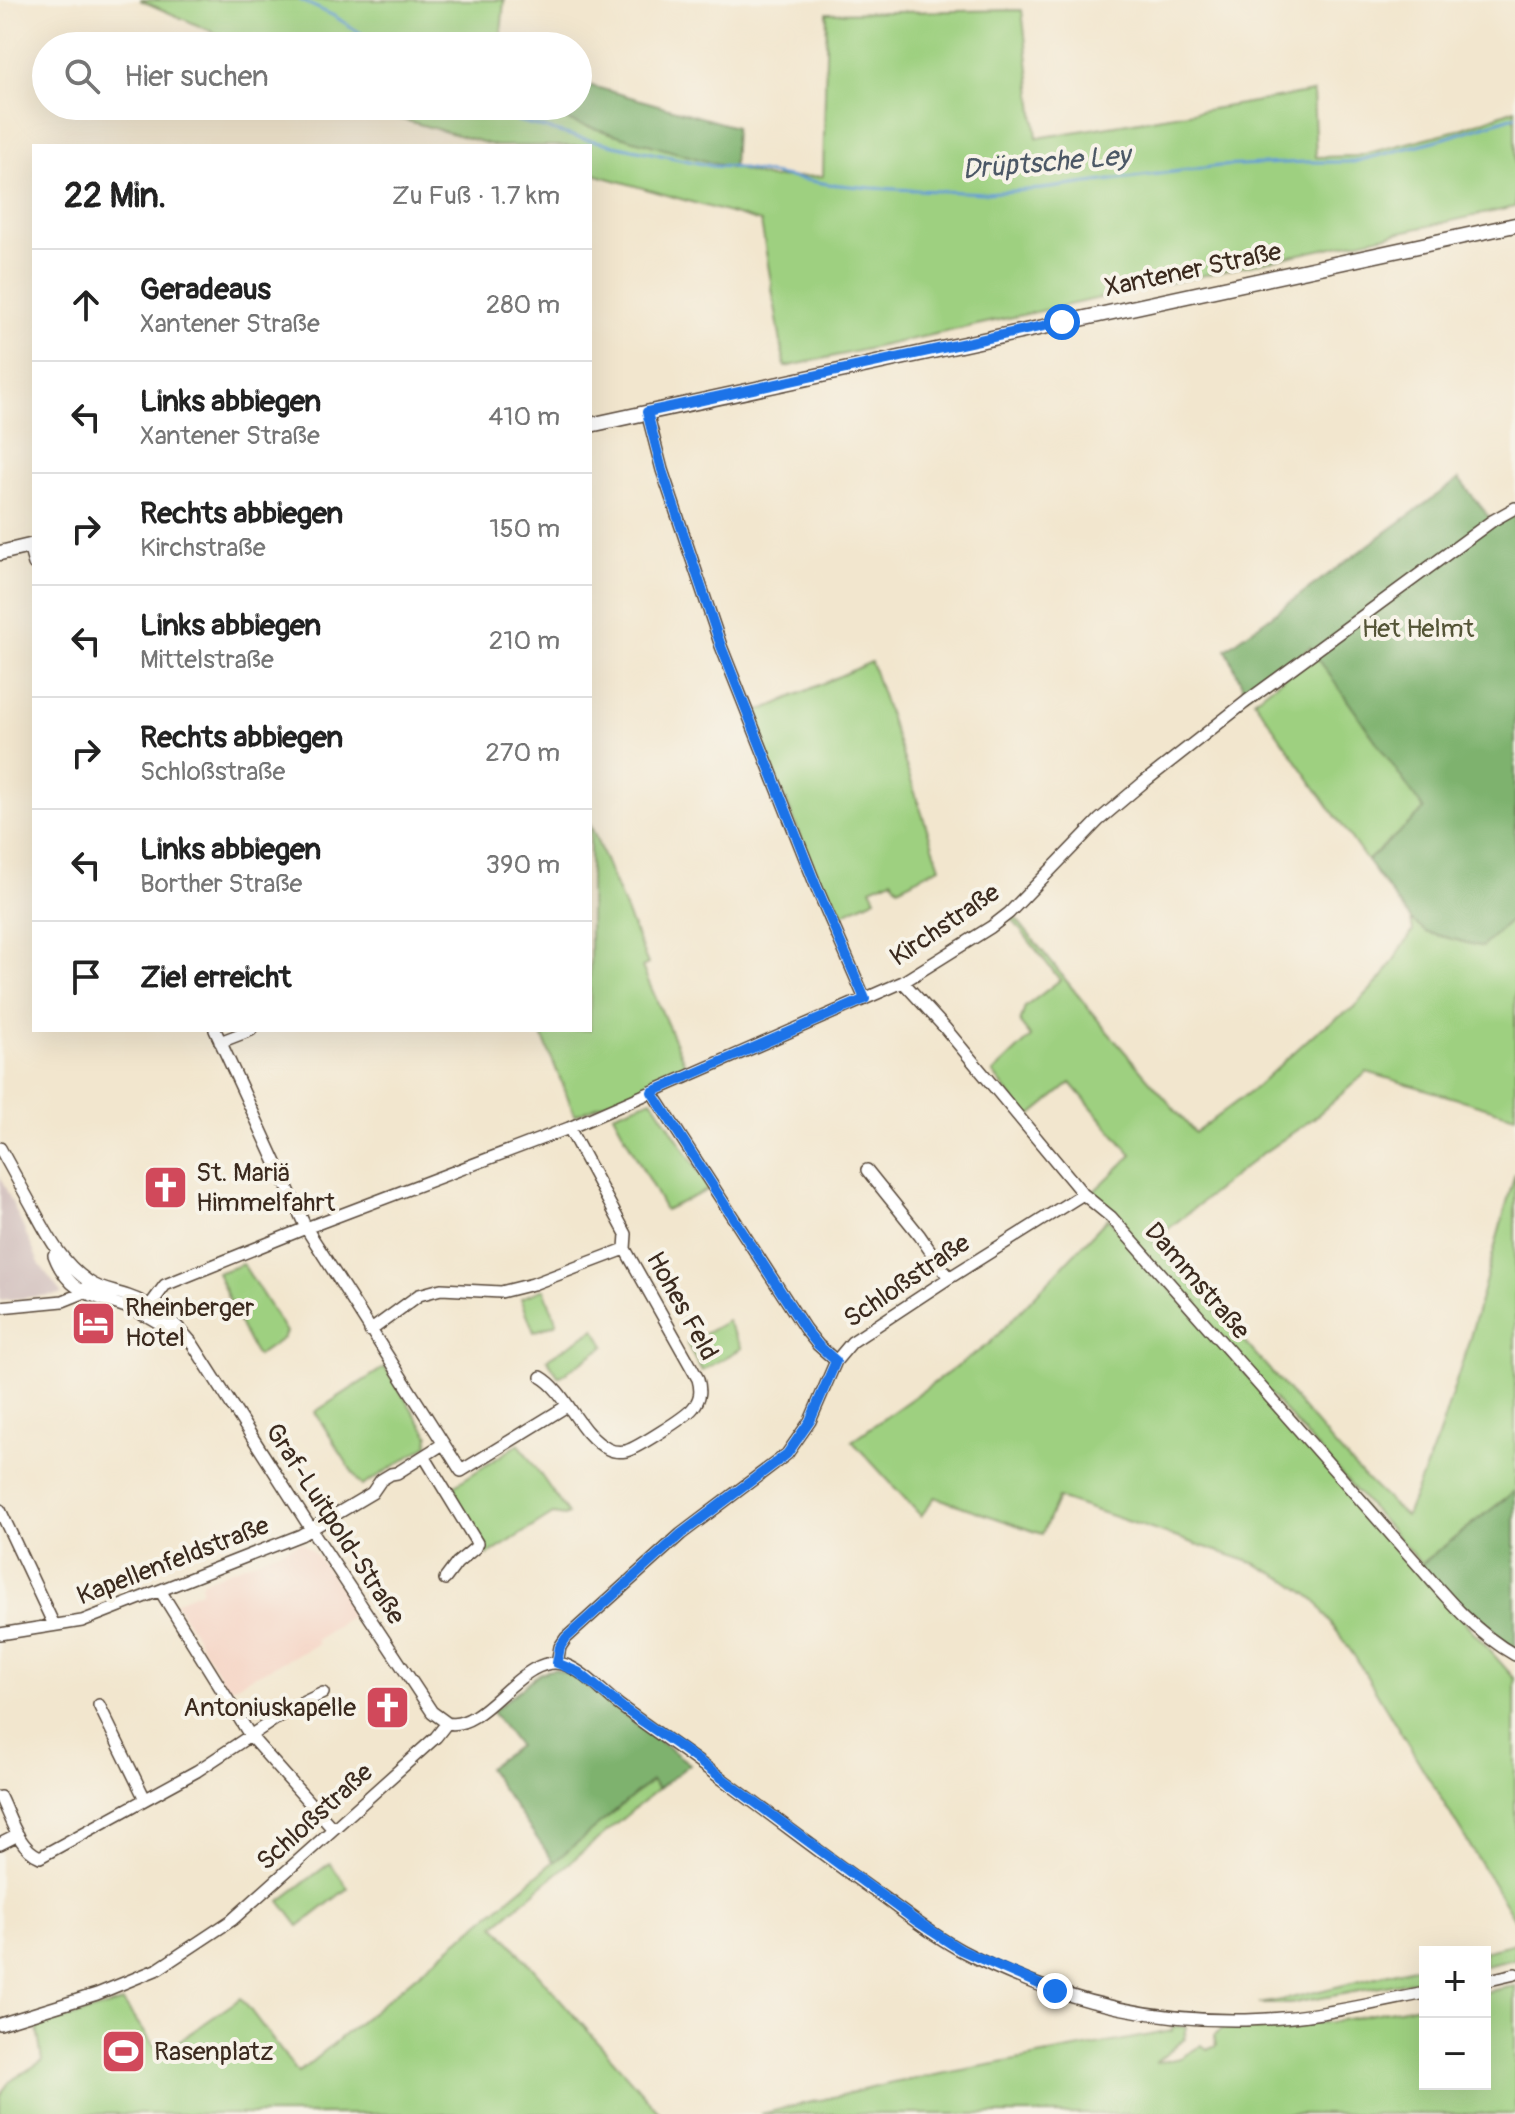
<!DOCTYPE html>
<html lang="de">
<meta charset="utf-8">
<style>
:root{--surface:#fff;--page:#f6f6f6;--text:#222;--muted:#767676;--line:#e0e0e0}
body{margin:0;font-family:Pangolin,sans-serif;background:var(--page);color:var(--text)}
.controls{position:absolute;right:24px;bottom:24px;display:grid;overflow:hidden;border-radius:0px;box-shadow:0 8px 32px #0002}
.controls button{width:72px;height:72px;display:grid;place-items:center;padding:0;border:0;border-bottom:2px solid var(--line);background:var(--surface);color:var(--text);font:40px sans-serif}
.stop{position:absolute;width:24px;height:24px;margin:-18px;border:6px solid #1a73e8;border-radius:50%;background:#fff}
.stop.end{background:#1a73e8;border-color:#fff;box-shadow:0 2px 8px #0008}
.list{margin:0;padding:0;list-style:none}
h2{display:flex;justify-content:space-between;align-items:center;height:104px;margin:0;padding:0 32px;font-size:34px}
h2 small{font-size:26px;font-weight:400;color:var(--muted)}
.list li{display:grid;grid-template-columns:52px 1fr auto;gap:24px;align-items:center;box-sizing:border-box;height:112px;padding:0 32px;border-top:2px solid var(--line)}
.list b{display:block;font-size:30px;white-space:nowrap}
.list p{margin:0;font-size:26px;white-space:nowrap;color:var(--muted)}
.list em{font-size:26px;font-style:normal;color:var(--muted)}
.icon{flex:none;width:44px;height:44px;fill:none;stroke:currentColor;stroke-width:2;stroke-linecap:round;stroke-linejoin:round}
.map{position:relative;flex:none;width:1515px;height:2114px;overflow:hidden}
.search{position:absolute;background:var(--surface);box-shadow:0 8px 32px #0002;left:32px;top:32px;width:560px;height:88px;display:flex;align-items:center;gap:20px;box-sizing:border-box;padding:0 28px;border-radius:44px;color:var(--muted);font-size:30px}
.panel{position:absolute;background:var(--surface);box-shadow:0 8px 32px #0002;left:32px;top:144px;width:560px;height:888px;border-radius:0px}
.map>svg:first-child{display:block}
.built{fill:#f5d2c2}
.industrial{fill:#d1bfbd}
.green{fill:#9ed080;stroke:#6c7d4f;stroke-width:2}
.forest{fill:#7eb26e;stroke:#5c6e46;stroke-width:2}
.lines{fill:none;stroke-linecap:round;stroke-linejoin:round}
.stream{stroke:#659dd3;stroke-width:3}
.minor-casing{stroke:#564638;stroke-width:14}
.major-casing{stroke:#564638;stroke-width:17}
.minor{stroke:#fff;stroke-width:11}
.major{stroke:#fff;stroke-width:14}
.route{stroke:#1a73e8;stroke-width:10}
.labels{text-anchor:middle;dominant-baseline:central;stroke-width:8;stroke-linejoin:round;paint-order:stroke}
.street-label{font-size:26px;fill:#3b2a1e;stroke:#f7f3e8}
.park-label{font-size:26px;fill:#545436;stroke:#f7f3e8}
.poi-label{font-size:26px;fill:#3b2a1e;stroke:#f7f3e8;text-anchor:start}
.water-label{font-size:28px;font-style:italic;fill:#4c5866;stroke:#f7f3e8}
</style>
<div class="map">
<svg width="1515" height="2114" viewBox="0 0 1515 2114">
<rect width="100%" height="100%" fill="#f7f3e8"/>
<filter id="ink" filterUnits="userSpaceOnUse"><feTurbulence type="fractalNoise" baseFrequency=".0125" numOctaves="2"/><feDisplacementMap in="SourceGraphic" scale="16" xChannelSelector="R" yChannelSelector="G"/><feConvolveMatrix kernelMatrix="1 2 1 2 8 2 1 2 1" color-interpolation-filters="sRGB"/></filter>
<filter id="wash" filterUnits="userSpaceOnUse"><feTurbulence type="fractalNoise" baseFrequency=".006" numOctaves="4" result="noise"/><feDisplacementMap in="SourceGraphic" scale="32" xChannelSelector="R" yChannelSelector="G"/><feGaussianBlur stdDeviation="1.8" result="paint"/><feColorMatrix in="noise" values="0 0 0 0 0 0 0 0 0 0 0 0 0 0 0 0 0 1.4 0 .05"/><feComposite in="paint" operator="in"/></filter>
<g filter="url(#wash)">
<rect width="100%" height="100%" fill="#f2e6ce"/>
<!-- built -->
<path class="built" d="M301,1542L315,1554L358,1611L316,1640L318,1644L228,1689L175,1602L201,1591L202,1582Z"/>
<!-- industrial -->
<path class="industrial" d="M0,1176L40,1265L62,1294L0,1300Z"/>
<!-- green -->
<path class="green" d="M140,0H504L500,46H245Z
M1022,10L1037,138L1313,92L1316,157L1357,156L1461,129L1515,109V207L785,367L761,222L590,173V146H496L380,113L367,106H538L545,114L769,178L823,176L827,13Z
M1315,653L1425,810L1367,861L1254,700Z
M871,662L940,867L898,888L892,879L871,888L876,898L834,918L751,715Z
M590,824L648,964L642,967L687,1069L575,1115L540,1030H590Z
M1014,916L1106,1030L1195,1133L1256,1087L1316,1032L1353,1008L1382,978L1413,931L1411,920L1426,932L1482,947L1515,916V1116L1367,1072L1314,1118L1259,1156L1153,1241C1195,1287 1236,1332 1277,1378C1318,1425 1357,1476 1406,1516L1439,1435L1469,1341L1515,1173V1491L1421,1564L1091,1194L1132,1155L1071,1083L1028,1118L993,1073L1031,1037L1020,1023L1025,1007L1060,980L1011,918Z
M652,1099L710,1189L665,1210L613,1114Z
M1108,1218L1515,1679V1920L1355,1657L1314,1599L1289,1581L1256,1564L1058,1498L1042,1534L935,1497L921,1516L852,1441L990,1343Z
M243,1264L286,1332L283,1338L257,1356C240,1331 231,1301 217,1273Z
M544,1289L557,1323L534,1332L521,1298Z
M727,1321L742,1348L702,1371L687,1344Z
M595,1329L605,1346L559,1377L547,1359Z
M385,1367L429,1436L428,1445L362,1486L358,1481L315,1412Z
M519,1444L568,1514L564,1516L553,1514L488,1555L484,1550L485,1547L449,1489Z
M651,1781L658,1789L495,1925L661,2114H0V2096L9,2082L42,2061L37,2027L123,2002L160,2054L241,1998L298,2073Z
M330,1863L348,1888L299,1926L280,1901Z
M1515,1943V1959L1485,1966V1952H1480Z
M1425,1965V1979L1289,2004H1259L1287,1999Z
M1515,1986V2114H760L893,2083L1172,2031V2026L1186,2027L1185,2039L1155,2063L1180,2058L1202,2045L1207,2050L1216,2046L1214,2035L1223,2028L1331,2022L1425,2004V2084H1485V1992Z"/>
<!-- forest -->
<path class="forest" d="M578,82L735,127L733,169L545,114L538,106H578Z
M1459,479L1495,524L1515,512V916L1482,947L1426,932L1411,920L1367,861L1424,810L1310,647L1247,696L1226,649Z
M1515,1491V1655L1498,1646L1419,1566Z
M554,1669L570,1674L690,1764L658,1789L651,1781L554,1862L487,1768L518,1746L492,1712L540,1673Z"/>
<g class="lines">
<!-- stream -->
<path class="stream" d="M300,0L334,16L381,46
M487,106L518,121L577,137L712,166L731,167L828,184L872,188L985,193L1042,189L1219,166L1305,162H1353L1442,139L1515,116"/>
</g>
</g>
<g filter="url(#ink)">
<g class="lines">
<defs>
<path id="minor" d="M647,412L662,470L721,646L816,886L865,999
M29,546L34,564
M903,982L945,1028L1083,1194L1111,1217L1419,1566C1448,1600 1476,1633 1515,1655
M215,1030L306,1228L461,1471L567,1406
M220,1042L251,1030
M652,1092L805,1329L818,1345L836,1361
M0,1148C11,1168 22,1188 33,1208C48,1236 61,1262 88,1281C100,1290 114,1291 128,1296C155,1305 174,1321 192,1343L311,1529L432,1712L447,1723
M867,1170L920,1236L949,1278
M54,1255C71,1300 102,1296 139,1312C154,1319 168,1329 183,1338
M0,1307L63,1301L83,1293L86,1287
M143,1315L165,1285L306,1228L569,1128L903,982L991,927L1009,913L1099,820L1144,782L1247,701L1492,521L1515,508
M370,1331L419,1295L441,1289L501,1292L533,1284L625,1249
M541,1377C567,1392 579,1435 608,1449C614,1452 620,1452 626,1451C637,1448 686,1417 693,1408C701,1398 701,1390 698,1379L625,1249L626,1234L569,1128
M424,1456L477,1543L475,1548L457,1563L445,1579
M0,1510L54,1625
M161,1592L251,1737L333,1829
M0,1634L82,1621L301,1535L372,1493L381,1480L391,1474L397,1473L443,1444
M557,1663L560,1647L566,1638L681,1534L787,1454L810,1421L836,1361L852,1342L949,1278L1083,1194
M99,1705L145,1799
M447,1723C486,1732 523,1649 566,1665C586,1673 602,1692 619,1705C654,1731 691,1756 726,1782C777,1819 826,1857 877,1893C905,1913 932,1935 962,1951C1050,1997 1147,2022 1246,2020C1307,2019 1366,2005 1425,1993
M0,1797C10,1817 18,1848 40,1857L197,1771L292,1708L323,1693
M0,1844L18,1835
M1485,1981L1515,1974
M0,2024L97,1994L158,1969L232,1920L436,1737L447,1723"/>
<path id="major" d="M590,425L1515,225
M0,553L34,545"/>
</defs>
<!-- minor casing -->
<use href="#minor" class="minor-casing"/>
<!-- major casing -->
<use href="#major" class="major-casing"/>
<!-- minor -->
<use href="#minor" class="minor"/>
<!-- major -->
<use href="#major" class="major"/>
</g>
</g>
<g class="lines" filter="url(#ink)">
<!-- route -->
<path class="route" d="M1055,1991L961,1950L915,1920L677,1745L623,1708L578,1672L557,1663L560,1647L566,1638L681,1534L787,1454L810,1421L836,1361L818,1345L805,1329L652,1092L865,999L816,886L721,646L662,470L647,412L1062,322"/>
</g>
<!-- icons -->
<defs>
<symbol id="church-square" viewBox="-11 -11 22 22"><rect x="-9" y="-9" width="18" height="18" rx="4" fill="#d1495b" stroke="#f7f3e8"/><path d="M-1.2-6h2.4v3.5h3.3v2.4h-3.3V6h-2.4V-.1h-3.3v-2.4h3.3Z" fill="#fff"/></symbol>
<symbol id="hotel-square" viewBox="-11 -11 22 22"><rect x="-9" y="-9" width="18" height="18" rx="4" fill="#d1495b" stroke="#f7f3e8"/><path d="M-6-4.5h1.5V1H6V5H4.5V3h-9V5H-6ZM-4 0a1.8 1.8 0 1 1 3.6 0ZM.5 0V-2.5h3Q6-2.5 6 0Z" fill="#fff"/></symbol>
<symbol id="stadium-square" viewBox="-11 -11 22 22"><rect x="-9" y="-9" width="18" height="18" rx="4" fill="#d1495b" stroke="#f7f3e8"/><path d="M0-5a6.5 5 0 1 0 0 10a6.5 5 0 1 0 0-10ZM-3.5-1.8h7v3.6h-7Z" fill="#fff"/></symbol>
</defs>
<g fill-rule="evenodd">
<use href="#church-square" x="140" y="1162" width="51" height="51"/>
<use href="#hotel-square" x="68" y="1298" width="51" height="51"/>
<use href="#church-square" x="362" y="1682" width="51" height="51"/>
<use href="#stadium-square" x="98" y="2026" width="51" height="51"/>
</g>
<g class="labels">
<!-- street labels -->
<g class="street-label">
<text transform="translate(1193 270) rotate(-12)">Xantener Straße</text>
<text transform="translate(945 925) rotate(-34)">Kirchstraße</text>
<text transform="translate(907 1281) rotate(-34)">Schloßstraße</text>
<text transform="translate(1197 1281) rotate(49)">Dammstraße</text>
<text transform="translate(682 1306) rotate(61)">Hohes Feld</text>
<text transform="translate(335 1524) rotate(57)">Graf-Luitpold-Straße</text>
<text transform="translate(173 1561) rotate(-21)">Kapellenfeldstraße</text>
<text transform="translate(315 1817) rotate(-42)">Schloßstraße</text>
</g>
<!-- park labels -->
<g class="park-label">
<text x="1418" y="629">Het Helmt</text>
</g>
<!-- poi labels -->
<g class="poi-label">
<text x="196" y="1173">St. Mariä<tspan x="196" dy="30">Himmelfahrt</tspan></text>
<text x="125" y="1308">Rheinberger<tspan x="125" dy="30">Hotel</tspan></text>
<text x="356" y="1708" text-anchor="end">Antoniuskapelle</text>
<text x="154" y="2052">Rasenplatz</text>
</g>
<!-- water labels -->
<g class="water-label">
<text transform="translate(1046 163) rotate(-5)">Drüptsche Ley</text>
</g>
</g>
</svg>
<div class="controls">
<button>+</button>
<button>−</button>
</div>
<div class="stop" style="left:1062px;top:322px"></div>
<div class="stop end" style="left:1055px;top:1991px"></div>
<div class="search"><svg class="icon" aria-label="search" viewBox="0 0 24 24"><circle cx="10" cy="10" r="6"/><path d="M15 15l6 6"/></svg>Hier suchen</div>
<section class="panel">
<h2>22 Min.<small>Zu Fuß · 1.7 km</small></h2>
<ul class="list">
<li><svg class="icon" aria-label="ahead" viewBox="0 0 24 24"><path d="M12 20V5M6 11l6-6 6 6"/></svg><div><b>Geradeaus</b><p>Xantener Straße</p></div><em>280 m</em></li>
<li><svg class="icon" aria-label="left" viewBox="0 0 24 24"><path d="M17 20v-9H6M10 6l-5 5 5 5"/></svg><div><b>Links abbiegen</b><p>Xantener Straße</p></div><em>410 m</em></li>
<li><svg class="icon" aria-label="right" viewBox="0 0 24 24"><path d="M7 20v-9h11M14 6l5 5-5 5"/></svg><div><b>Rechts abbiegen</b><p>Kirchstraße</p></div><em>150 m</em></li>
<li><svg class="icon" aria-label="left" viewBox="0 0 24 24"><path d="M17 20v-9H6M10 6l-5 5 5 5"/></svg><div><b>Links abbiegen</b><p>Mittelstraße</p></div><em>210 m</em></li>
<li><svg class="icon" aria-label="right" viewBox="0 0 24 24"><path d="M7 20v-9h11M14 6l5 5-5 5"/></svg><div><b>Rechts abbiegen</b><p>Schloßstraße</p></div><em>270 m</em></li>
<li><svg class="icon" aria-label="left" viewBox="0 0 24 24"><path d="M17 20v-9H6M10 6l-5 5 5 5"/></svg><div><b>Links abbiegen</b><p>Borther Straße</p></div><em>390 m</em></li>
<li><svg class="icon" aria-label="arrive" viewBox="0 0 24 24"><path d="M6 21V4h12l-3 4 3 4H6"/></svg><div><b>Ziel erreicht</b></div></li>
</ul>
</section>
</div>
